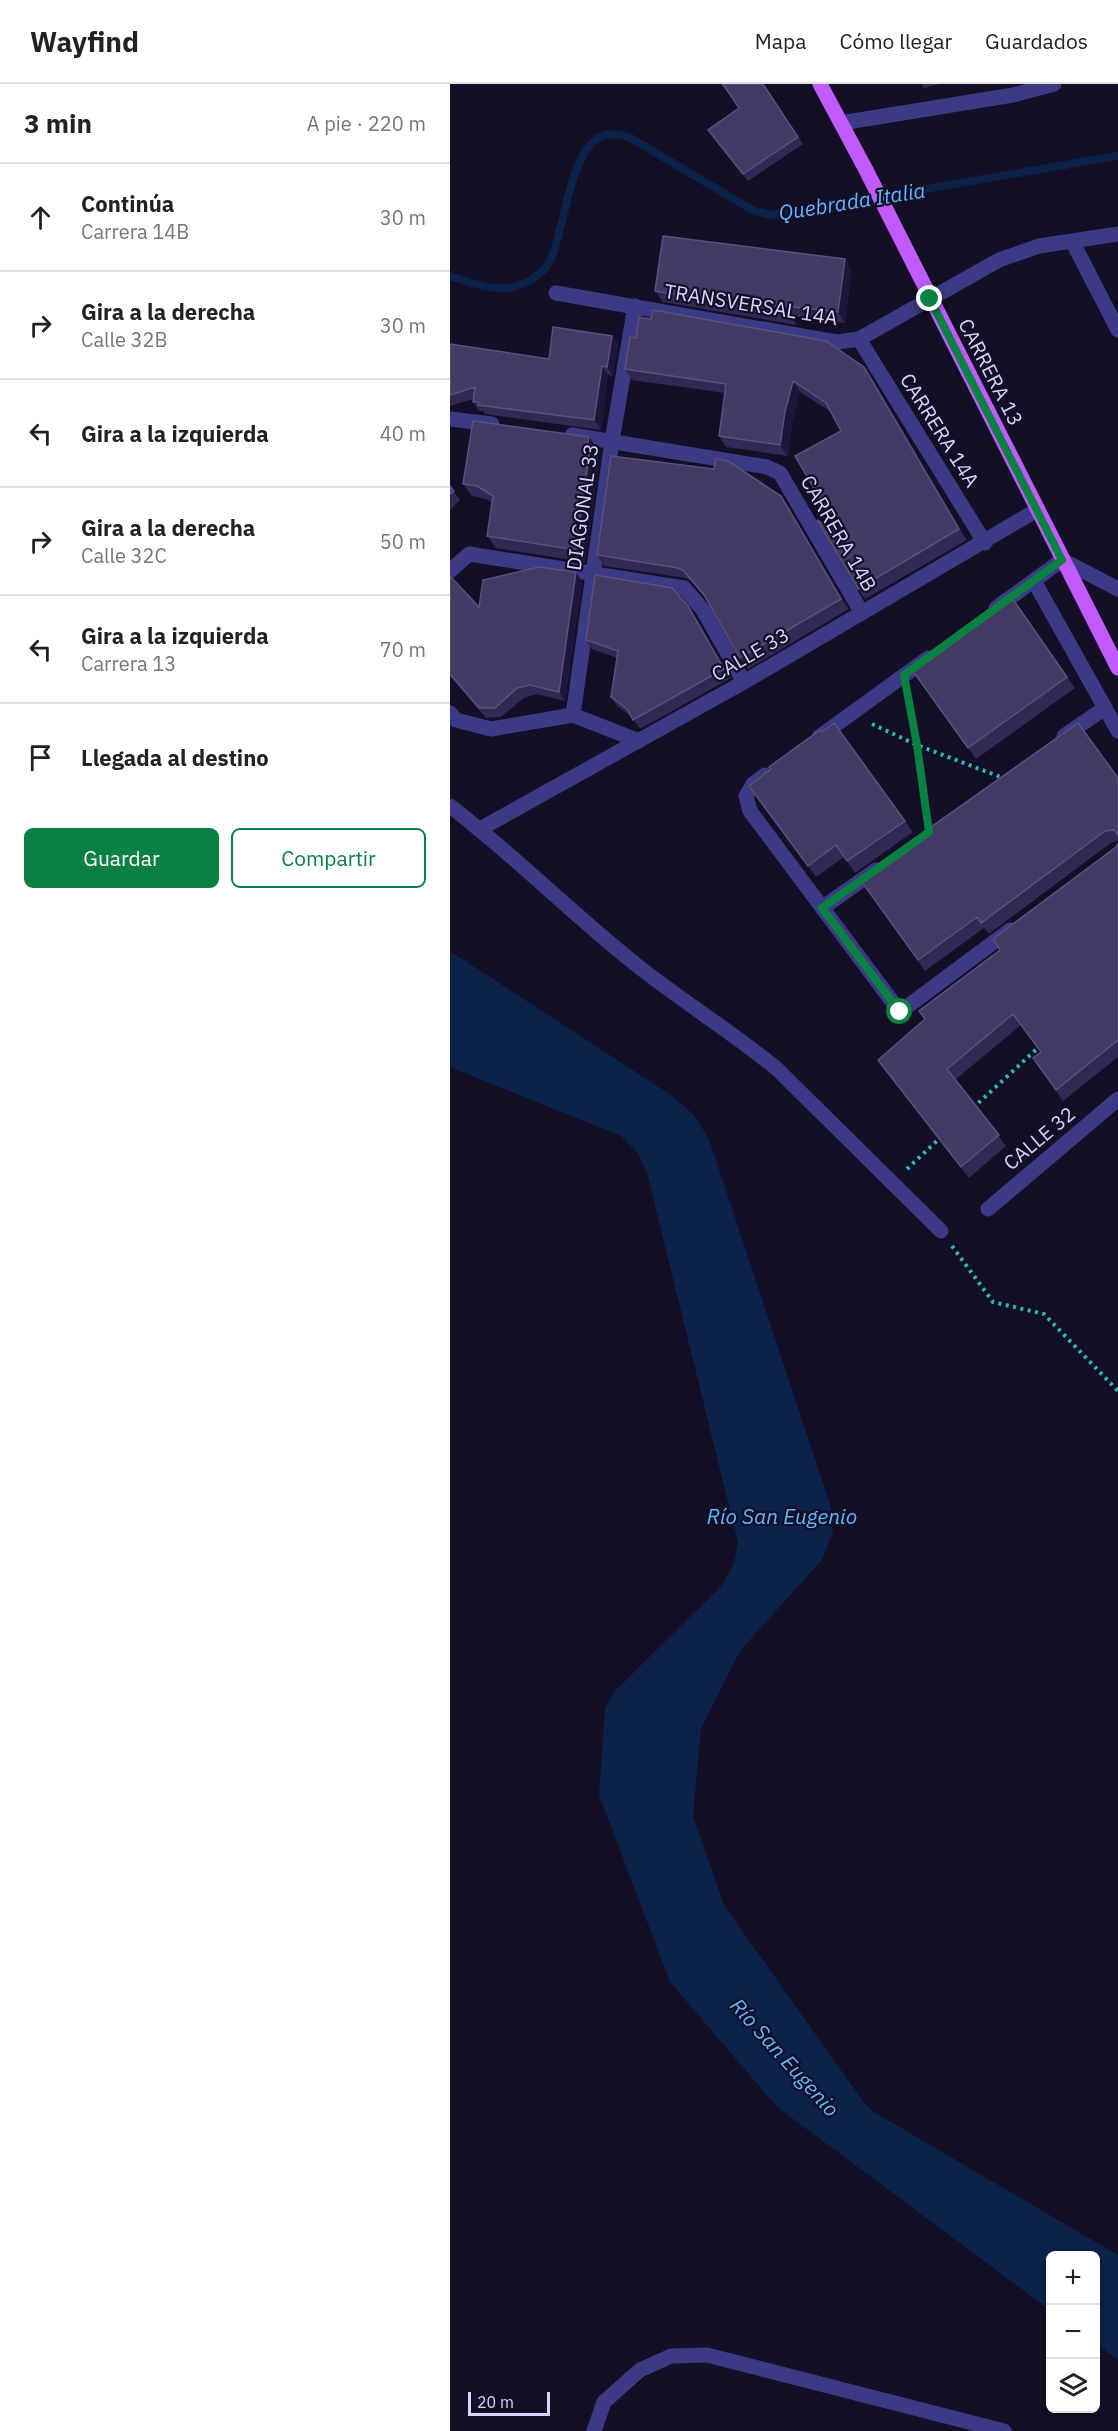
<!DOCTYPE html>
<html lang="es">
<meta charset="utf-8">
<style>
:root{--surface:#fff;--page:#f2f2f2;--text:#222;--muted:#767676;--line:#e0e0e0;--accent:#0b8043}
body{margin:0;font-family:"IBM Plex Sans",sans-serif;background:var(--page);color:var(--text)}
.controls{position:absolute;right:18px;bottom:18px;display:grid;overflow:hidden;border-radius:9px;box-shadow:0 2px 4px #0004}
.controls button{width:54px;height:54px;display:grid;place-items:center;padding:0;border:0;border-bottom:2px solid var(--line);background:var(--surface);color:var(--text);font:30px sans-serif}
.scale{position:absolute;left:18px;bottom:15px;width:82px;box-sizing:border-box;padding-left:6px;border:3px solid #d9d4ff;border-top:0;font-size:16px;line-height:21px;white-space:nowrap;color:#d9d4ff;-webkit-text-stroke:4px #130f26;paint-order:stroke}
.stop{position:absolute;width:18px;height:18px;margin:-14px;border:4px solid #0b8043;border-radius:50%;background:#fff}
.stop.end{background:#0b8043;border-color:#fff;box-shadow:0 2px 6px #0008}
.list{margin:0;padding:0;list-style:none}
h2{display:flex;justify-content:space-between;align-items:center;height:78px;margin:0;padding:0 24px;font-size:26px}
h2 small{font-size:20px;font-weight:400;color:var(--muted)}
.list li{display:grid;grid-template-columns:39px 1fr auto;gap:18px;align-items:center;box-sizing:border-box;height:108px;padding:0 24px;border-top:2px solid var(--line)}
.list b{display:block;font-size:22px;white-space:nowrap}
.list p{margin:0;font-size:20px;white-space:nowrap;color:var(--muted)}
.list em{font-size:20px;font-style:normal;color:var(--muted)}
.actions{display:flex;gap:12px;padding:18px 24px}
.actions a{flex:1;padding:14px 0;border:2px solid var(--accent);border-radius:9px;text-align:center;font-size:21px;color:var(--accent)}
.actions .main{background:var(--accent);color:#fff}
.icon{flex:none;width:33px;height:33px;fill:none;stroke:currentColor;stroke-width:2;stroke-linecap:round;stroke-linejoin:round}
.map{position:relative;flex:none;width:668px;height:2347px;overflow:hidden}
header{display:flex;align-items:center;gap:36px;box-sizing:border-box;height:84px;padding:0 30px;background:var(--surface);border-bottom:2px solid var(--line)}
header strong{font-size:28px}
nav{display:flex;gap:33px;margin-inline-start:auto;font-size:21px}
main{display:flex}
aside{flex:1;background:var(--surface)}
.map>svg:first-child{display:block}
.water{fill:#0c2248}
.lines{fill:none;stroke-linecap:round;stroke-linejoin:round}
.stream{stroke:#0c2248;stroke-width:8}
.path{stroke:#2fb8b0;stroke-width:4;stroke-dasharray:3 4.5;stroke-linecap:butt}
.service{stroke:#3d3a85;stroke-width:15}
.minor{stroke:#3d3a85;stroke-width:15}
.primary{stroke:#c25bff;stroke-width:15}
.wall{fill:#312854}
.shaded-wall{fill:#1d163a}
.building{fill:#433a66;stroke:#5a527e;stroke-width:1.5}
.route{stroke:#0b8043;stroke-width:8}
.labels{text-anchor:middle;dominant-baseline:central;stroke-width:4.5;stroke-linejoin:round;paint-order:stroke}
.street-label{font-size:20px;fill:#d9d4ff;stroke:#130f26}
.water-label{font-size:21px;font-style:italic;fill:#62b6ff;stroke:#130f26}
</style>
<header>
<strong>Wayfind</strong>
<nav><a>Mapa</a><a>Cómo llegar</a><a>Guardados</a></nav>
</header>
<main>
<aside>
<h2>3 min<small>A pie · 220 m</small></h2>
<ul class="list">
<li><svg class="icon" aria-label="ahead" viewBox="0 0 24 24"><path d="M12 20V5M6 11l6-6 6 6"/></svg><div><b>Continúa</b><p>Carrera 14B</p></div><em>30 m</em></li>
<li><svg class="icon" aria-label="right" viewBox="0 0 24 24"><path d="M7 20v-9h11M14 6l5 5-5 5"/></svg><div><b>Gira a la derecha</b><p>Calle 32B</p></div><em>30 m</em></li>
<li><svg class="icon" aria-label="left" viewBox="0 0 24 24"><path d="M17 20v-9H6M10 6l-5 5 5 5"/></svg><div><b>Gira a la izquierda</b></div><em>40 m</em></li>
<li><svg class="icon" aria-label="right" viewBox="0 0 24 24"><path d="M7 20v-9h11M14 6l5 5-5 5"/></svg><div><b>Gira a la derecha</b><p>Calle 32C</p></div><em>50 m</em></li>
<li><svg class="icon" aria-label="left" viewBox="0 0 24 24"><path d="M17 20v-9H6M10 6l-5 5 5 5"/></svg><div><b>Gira a la izquierda</b><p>Carrera 13</p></div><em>70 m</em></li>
<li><svg class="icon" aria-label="arrive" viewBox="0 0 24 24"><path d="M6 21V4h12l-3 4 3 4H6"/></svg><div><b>Llegada al destino</b></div></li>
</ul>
<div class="actions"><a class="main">Guardar</a><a>Compartir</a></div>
</aside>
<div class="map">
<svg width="668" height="2347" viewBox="0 0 668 2347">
<rect width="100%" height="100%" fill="#130f26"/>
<!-- water -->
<path class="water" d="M0,867L221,1011L244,1031L259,1055L380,1420L383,1448L371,1477L290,1567L251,1645L243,1732L274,1821L415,2020L424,2028L668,2171V2276L646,2260V2172H600V2226L327,2023L220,1898L149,1711L155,1625L163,1609L272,1501L284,1479L288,1459L197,1089L187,1068L171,1052L0,983Z"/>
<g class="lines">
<!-- stream -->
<path class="stream" d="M0,192C19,198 43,208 63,203C77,200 93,190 100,177C115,150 119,51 161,50C167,50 174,52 179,53L304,127L322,131L668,72"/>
<!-- path -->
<path class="path" d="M458,613L479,748
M422,640L467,661L553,694
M523,1024L590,962
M457,1085L491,1053
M502,1162L543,1218L594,1230L668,1307"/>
<!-- service -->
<path class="service" d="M584,497L668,647
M546,524L612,476
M614,652L655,624
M369,653L478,574
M315,691L303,700L296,712L300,727L450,928L560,846
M372,824L426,786"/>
<!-- minor -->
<path class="minor" d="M391,39L563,11L604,0
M622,157L668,246
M106,209L387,258L409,255L549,176L589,162L668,150
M409,255L535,459
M0,335L42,340
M122,351L317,383L330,389L412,529
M612,476L668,505
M0,487L19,470L234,504L253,526L294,598
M0,629L6,636L41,645L123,631L189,657
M123,631L162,357L185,222
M0,722C64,771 121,829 184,879C230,916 281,947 327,985L491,1147
M30,745L294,598L587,426
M538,1125L668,1015
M144,2347L154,2318L190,2286L221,2272L257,2271L554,2347"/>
<!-- primary -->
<path class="primary" d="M370,0L416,86L668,584"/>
</g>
<!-- wall -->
<path class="wall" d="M270,0H313L353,60L298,97L258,46L289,24L279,9Z
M472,0H490L474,4Z
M402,185L395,239L341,232L347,241L213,218L205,207Z
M162,252L168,261L163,292L158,291L151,346L35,330L33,327H29L23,318V315L0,322V260L99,275Z
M414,283L422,294L517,456L415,515L408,505L392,452L391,347L381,328L350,308L342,339L338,372L276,363L269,352L275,309L182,296L175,285Z
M139,353L148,365L147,374L149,378L135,478L46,464L37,452L42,418L36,415L22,412L13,400Z
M0,402L10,416L0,426Z
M331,412L338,422L399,525L298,585L290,574L258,517L241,497L236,494L154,482L147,471Z
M0,492L29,523L132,498L115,617L86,610L74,614L51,633L36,634L0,592Z
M560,511L625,604L526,675L460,583Z
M238,522L245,532L281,594L190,645L181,632L167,622L161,613L167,574L142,565L136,556Z
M384,639L463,748L405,789L394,773L366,793L299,702Z
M668,694V757L662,758L539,850L534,844L475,887L409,794Z
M668,759V973L613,1017L583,974L591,968L571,941L505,996L556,1062L519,1094L428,976L475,935L550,866L666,763Z"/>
<!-- shaded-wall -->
<path class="shaded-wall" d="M395,175L402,185L395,239L388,228Z
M162,252L168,261L163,292L157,283Z
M152,282L158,291L151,346L144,336Z
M414,283L422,294L517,456L509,445Z
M343,297L350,308L342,339L338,372L330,361L335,328Z
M139,353L148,365L147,374L149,378L135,478L126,466Z
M331,412L338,422L399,525L391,515Z
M126,488L132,498L115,617L109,608Z
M238,522L245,532L281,594L274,585Z"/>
<!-- building -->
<path class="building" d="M273,0H313L348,53L293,90L258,46L289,24Z
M213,152L395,175L388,228L326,221L340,231L205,207Z
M203,226L376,257L414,283L509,445L408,505L367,436L392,452L345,372L391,347L376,319L343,297L335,328L330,361L269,352L276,300L175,285L180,253L186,254L189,233L201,235Z
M103,243L162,252L157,283L152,282L144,336L28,321L29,318H23L25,303L0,311V260L99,275Z
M23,337L139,353L137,365H140L126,466L37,452L43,412L27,402L13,400Z
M161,372L264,385L266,375L278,377L331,412L391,515L290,574L254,511L234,487L228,484L147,471Z
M0,402L4,407L0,410Z
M89,483L126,488L109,608L80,601L67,604L45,624H29L0,590V492L29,523L33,496Z
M145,491L222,504L238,522L274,585L183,636L177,625L161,613L168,567L136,556Z
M560,511L617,593L518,664L460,583Z
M384,639L455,737L397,777L386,761L358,782L299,702L321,685L319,683L370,646L372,648Z
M628,639L668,694V751L664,746L655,747L531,839L527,833L468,876L409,794Z
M668,759V956L606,1006L583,974L591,968L563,930L497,985L549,1051L511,1083L428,976L475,935L469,927L550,866L543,855L666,763Z"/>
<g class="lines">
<!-- route -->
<path class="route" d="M450,928L372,824L479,748L467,661L454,591L612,476L480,215"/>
</g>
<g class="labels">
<!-- street labels -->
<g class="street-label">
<text transform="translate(301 220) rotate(9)">TRANSVERSAL 14A</text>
<text transform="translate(541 288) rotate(63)">CARRERA 13</text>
<text transform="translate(490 346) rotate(58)">CARRERA 14A</text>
<text transform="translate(132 423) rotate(-82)">DIAGONAL 33</text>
<text transform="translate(389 449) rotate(60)">CARRERA 14B</text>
<text transform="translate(300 570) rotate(-30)">CALLE 33</text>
<text transform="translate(589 1054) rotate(-40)">CALLE 32</text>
</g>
<!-- water labels -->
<g class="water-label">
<text transform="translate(402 117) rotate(-9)">Quebrada Italia</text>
<text x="332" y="1432">Río San Eugenio</text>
<text transform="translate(335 1973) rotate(48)">Río San Eugenio</text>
</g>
</g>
</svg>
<div class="controls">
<button>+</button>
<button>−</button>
<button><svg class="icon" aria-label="layers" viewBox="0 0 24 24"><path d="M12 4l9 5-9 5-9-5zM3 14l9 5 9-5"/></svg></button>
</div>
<div class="scale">20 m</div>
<div class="stop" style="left:450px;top:928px"></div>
<div class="stop end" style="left:480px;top:215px"></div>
</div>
</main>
